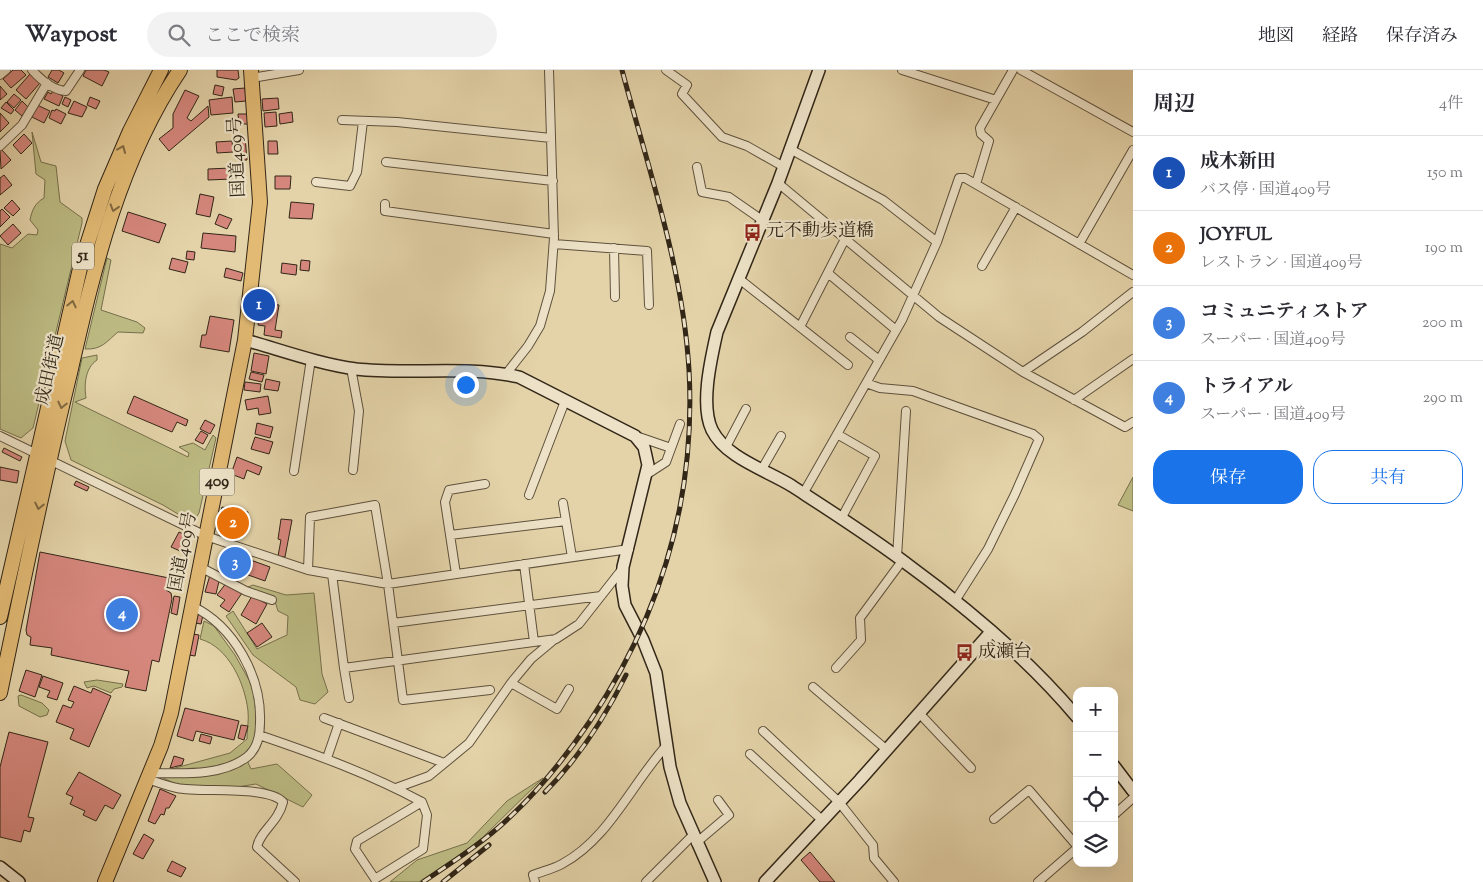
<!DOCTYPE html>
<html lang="ja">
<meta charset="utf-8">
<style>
:root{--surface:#fff;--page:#f2f2f3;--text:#2b2b33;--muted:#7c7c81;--line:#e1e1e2;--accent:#1a73e8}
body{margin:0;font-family:"Sorts Mill Goudy","Noto Serif JP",serif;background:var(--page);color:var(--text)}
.controls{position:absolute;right:15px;bottom:15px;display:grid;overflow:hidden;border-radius:10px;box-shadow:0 5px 20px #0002}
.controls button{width:45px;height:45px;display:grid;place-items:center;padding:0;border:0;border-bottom:1px solid var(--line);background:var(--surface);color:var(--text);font:25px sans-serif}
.you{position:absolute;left:465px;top:314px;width:18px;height:18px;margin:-12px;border:4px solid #fff;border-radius:50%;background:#1a73e8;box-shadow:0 0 0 8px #1a73e833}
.badge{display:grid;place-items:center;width:32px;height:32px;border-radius:50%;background:var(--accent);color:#fff;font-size:16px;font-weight:700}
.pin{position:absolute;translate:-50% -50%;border:2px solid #fff;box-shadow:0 1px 5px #0006}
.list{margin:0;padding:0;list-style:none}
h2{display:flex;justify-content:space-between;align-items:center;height:65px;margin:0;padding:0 20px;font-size:21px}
h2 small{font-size:16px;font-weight:400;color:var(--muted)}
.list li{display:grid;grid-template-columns:32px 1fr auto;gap:15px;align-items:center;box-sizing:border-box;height:75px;padding:0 20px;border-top:1px solid var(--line)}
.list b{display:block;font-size:19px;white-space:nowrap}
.list p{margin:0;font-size:16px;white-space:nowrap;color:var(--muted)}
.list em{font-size:16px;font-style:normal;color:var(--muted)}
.actions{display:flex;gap:10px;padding:15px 20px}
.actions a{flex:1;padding:11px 0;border:1px solid var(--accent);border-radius:20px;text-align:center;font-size:18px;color:var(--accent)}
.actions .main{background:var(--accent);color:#fff}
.icon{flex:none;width:28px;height:28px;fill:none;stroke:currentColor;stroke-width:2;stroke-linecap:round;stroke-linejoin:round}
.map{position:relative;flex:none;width:1133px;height:812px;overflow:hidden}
header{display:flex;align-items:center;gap:30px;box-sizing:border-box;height:70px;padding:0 25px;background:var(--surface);border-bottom:1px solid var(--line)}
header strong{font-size:24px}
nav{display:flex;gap:28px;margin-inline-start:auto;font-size:18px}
.search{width:350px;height:45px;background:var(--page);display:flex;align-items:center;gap:12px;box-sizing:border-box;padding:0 18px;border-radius:28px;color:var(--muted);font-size:19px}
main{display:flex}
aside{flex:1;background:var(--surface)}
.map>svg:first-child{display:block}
.green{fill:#bcba82;stroke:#76704c}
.building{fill:#d6877d;stroke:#312617}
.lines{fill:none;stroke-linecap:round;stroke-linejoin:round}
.street-casing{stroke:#5e513c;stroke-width:10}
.secondary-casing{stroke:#312617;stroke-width:14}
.highway-casing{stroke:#312617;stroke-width:16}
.street{stroke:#ede2c7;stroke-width:8}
.secondary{stroke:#ede2c7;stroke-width:11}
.highway{stroke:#e2ba74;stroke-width:14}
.rail-casing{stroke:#312617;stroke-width:5}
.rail{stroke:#ede2c7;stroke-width:3;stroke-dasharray:9;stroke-linecap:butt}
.oneway{stroke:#816941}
.labels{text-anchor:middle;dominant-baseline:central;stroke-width:4.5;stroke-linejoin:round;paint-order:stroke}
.shield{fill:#ede2c7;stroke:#695e4c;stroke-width:1}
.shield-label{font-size:16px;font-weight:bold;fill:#312617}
.street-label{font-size:18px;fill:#312617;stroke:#ede2c7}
.poi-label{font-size:18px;fill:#312617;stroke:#ede2c7;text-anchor:start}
</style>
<header>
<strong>Waypost</strong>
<div class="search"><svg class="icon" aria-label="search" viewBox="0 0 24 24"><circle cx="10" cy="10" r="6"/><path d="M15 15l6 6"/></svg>ここで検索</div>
<nav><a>地図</a><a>経路</a><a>保存済み</a></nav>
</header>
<main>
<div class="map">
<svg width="1133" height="812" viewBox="0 0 1133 812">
<rect width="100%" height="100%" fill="#e4d3a9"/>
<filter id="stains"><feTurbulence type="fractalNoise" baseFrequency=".004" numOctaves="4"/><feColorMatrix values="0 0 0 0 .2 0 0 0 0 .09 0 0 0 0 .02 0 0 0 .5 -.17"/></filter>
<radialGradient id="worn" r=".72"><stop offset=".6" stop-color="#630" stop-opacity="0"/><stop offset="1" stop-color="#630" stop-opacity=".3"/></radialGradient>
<!-- green -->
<path class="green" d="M32,62L41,92L56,96L60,132L82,148V153L33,358L21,368L0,359V174L12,178L28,164L37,165L38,160L30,150C32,140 35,133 44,128L45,110L36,104Z
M107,188L111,190L101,240L137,252L145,258L143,263L118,262C107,271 102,280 85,279Z
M97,285V290C85,298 84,315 86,328L75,332L188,387L189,383L179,377L193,373L205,380L213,365L216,368L199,443L195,449L188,450L163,435L71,390L65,371L82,288Z
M1133,407V441L1118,435Z
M253,515L286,525L314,523L322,604L328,622L315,634L300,630L296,617L253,585L226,546L233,541L257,579L287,565L288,546L278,541L274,528L248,517Z
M204,551L214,556L235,585L250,612L256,628L258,642L255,671L244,684L251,699L277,694L312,725L303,737L256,714L237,717L194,716L178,715L163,708L168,700L230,683L247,669C247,660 249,650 248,641C245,614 229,577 200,569Z
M97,610L123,614L122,617L114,619L111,623L94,616L87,618L84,612Z
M21,625L42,633L49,640L47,645L40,647L19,636L18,626Z
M543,708L482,768L461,784L419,812H390L417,790L467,773L507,731Z"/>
<!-- building -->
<path class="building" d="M13,0H21L26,5L11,18L3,9Z
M52,0H59L64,3L58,13L48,7Z
M86,0H104L109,2L102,16L83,6Z
M217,0H238L239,8L236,10L217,7Z
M30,4L40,13L26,29L16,20Z
M215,15L224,17L222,26L213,24Z
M0,16L7,24L0,30Z
M245,18L246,31L235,32L233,19Z
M185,20L199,26L187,48L191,51L208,36L209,47L169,81L159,69L173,58V44Z
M53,21L63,26L59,36L44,29L48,22L51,24Z
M14,24L21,30L14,38L7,32Z
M65,27L71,30L68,37L62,34Z
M90,27L100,31L96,39L87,35Z
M232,27L233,43L211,45L209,30Z
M278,28L279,39L263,41L262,29Z
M22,31L29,38L22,46L15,40Z
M74,31L87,37L82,47L68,43Z
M6,32L14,40L11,44L1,38Z
M37,35L50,41L44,53L32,47Z
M56,39L66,44L61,54L49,48L52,40L55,41Z
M276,42L277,56L265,57L264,43Z
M292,42L293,52L280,54L279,44Z
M0,43L9,53L0,62Z
M238,44H249L250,54H239Z
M24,64L32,73L21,84L13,75Z
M239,67H245L247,90H240Z
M232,71L233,82L217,83L216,72Z
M268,71H277L278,84H268Z
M1,79L11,90L1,99L0,81Z
M231,98L232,109L208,110V99Z
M4,105L12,115L0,125V108Z
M275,106H291L290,119H275Z
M200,124L214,127L210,147L196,144Z
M12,130L20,139L13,146L4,138Z
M291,132L314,134L312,149L289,148Z
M2,139L10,147L0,157V141Z
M128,142L166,154L159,173L122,161Z
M219,144L232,149L227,159L215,154Z
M13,154L21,163L8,175L0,166Z
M203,163L236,166L235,182L201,178Z
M187,181L195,182L194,190L186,189Z
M172,188L188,192L185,203L169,199Z
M301,190L310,191L309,201L300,200Z
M282,193L297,195L296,205L281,203Z
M226,198L243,203L241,211L224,207Z
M261,233L279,235L275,260L282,261L281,268L264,265L265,256L258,255Z
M210,246L234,250L229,282L200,277L202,265H206Z
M254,283L269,286L266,304L251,301Z
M251,302L264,305L262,312L249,309Z
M266,309L280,312L278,321L264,319Z
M245,312L261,314L260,322L244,320Z
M134,326L188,350L186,356L177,352L172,362L127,343Z
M268,326L271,343L259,345L258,338L247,340L245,330Z
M205,350L215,355L210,364L200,359Z
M257,353L273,357L270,368L255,364Z
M201,361L208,365L203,374L195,370Z
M255,367L273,372L269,384L251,379Z
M4,378L22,387L20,391L2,382Z
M237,387L262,397L259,405L247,400L244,409L231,404Z
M0,397L19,401L17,413L0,410Z
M76,411L89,417L87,421L74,415Z
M222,437L248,442L243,466L218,462Z
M281,449L292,450L285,487L278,486L281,470L278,469Z
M179,462L187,466L180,481L171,477Z
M40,482L169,508L166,520L171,523L172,529L159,592L152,590L146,621L125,617L129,601L51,585L52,578L30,575L31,567L27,565L26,560Z
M231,483L270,497L265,511L226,497Z
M210,505L220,507L216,524L205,522Z
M227,512L242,523L229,542L220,536L225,530L217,525Z
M174,526L180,527L177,545L171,543Z
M252,526L267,534L256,554L241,545Z
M197,544L203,545L201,554L195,553Z
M262,553L272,567L257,577L247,563Z
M193,564L199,565L195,586L189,585Z
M26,600L42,605L35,627L19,621Z
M43,606L63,613L57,630L47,627L50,621L39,617Z
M74,616L91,623L93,618L111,626L89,677L70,669L74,659L56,652L63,635L71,638L74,632L68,630Z
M185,638L239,651L234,670L196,661L193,671L177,666Z
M241,655L248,656L244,670L238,668Z
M9,662L48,672L28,747L34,748L30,762L24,760L21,772L0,767V697Z
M201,664L212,667L210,674L199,671Z
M174,686L184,689L182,695L170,698Z
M79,702L121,725L113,739L105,735L96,751L83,745L85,741L70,734L73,727L66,724Z
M160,719L176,726L169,738H166L164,745L161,744L155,754L148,751Z
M144,764L154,770L143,789L133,784Z
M810,782L835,812H820L801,790Z
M172,791L186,798L181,807L167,801Z"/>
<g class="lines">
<defs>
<path id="street" d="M32,0C41,10 52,20 66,21L80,0
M666,0L687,15L682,24L722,67L747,76L784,97
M902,0L996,30
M1021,0L1133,62
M0,5L6,0
M252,8L299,0
M342,50L397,52L551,68
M0,76L22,55L47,13
M790,79L883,130L937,172
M386,92L553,111
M697,97L702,122L729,127L762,150
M316,112L350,116L357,102L363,51
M778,113L939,247L1023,302L1082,262L1133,222
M976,114L989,71L981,64L980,58L1013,0
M385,134V141L554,164
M554,174L647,181L649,235
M1079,174L1133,80
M614,178L615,227
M982,196L1016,137
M829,204L896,260
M738,208L848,295
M800,257L845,169
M850,267L879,290
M351,298L359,341L353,400
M1023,302L1125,357L1133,352
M506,304L528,276L540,256L550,221L554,168L549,0
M866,313L880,318L913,321L1033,364L1039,369L1015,424L988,479L955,531
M1074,330L1133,289
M837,364L875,386L841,449
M0,366L206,466L308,500L388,514L629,479
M636,366L671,378
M726,377L746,339
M762,399L781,366
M294,401L311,289
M646,405L666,392L680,354
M803,424L902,250L937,172L959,108H965L1133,205
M529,425L565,331
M563,433L566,451
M450,465L566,451L572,487
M897,487L906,341
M524,494L534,572
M200,497L246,521L272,530
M308,500L310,447L375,435L388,514L403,630L490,620
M332,504L344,598
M456,504L445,432L449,420L485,414
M393,553L601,526
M836,598L861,570L860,548L902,491
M511,613L557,639L569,619
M813,617L887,680
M349,628L344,598L556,569L579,554L623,498
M919,643L971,698
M324,648L444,693
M763,661L839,732L873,775L874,788L894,812
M259,665C315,684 370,704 422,732L427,745L423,779L375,809L355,779L357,771L422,732
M750,684L822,750
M327,688L339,653
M150,703C180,703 221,707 247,687C257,679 260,665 260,653C262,607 234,556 192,536
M147,709C157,712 167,716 177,718C201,723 267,715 283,732C278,753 260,761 257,777L295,812
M396,718L429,706L469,673L511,613L531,589L555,569
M1114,745L1133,728
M994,749L1029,720L1077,776
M696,773L729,745L718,730
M535,812L533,805C543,801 553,799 562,794C609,769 632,713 667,675
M646,812L693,765
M1038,812L1077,778"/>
<path id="secondary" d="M819,0L778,113L717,262C711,289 700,335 712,360C726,388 766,400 792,416C832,442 873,468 911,497C971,541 1029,590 1077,647
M245,270C281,280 319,294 356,299C410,305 466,295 519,307L635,366L644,377L648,395L623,497L622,516L625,535L643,570L656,603L670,697L680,733L715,812
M1114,696L1133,721
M0,797L19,812
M765,812L860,710L991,562"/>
<path id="highway" d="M0,547L81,194L105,119L130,61L161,0
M0,623C22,516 44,409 70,303C94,198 119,90 180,0
M105,812L161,676L171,643L245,270L260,132L251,0"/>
</defs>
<!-- street casing -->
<use href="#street" class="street-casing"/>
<!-- secondary casing -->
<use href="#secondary" class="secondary-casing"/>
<!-- highway casing -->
<use href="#highway" class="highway-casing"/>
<!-- street -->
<use href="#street" class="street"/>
<!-- secondary -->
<use href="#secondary" class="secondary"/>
<!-- highway -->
<use href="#highway" class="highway"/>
<defs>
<path id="rail" d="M545,722C578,689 605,647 626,605
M423,812C454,791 484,772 511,746C541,718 567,685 590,651C661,545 696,428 689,300C683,198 648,98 622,0
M443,812L489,775"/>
</defs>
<!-- rail casing -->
<use href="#rail" class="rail-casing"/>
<!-- rail -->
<use href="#rail" class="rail"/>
</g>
<!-- one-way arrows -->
<defs><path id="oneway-chevron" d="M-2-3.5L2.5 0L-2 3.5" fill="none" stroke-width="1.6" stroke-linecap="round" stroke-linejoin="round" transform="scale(1.25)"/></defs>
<g class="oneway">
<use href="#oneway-chevron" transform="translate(122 79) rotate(-67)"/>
<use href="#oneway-chevron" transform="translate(114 138) rotate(107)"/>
<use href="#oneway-chevron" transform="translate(72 234) rotate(-77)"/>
<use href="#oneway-chevron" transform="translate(62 335) rotate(103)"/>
<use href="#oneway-chevron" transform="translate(39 436) rotate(102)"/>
</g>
<!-- icons -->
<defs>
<symbol id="bus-bare" viewBox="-9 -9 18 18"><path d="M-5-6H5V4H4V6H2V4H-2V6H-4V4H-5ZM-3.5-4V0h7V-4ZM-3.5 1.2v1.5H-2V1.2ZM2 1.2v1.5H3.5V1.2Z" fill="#8f2418" stroke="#ede2c7" stroke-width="2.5" paint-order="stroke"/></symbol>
</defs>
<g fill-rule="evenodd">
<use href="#bus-bare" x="740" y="150" width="25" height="25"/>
<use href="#bus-bare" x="952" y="570" width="25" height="25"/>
</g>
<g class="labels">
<!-- shield labels -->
<g class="shield">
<rect x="72" y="172.5" width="22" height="27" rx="4"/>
<rect x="199.5" y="398.5" width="35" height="27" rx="4"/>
</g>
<g class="shield-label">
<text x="83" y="186">51</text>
<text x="217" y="412">409</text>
</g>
<!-- street labels -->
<g class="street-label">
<text transform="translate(238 87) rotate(-93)">国道409号</text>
<text transform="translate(51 300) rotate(-77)">成田街道</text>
<text transform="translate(184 482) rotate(-79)">国道409号</text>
</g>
<!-- poi labels -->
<g class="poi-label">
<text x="766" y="162">元不動歩道橋</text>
<text x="978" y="583">成瀬台</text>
</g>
</g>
<rect width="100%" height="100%" filter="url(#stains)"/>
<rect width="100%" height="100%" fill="url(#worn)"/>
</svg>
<div class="controls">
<button>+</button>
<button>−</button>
<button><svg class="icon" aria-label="locate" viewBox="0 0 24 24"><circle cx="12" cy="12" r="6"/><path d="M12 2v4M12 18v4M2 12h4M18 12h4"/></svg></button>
<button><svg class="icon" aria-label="layers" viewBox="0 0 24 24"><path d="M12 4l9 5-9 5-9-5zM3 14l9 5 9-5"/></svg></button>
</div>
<div class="you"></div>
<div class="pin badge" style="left:259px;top:235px;background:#1a4fb4">1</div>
<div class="pin badge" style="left:233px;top:453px;background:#e8710a">2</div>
<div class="pin badge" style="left:235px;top:493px;background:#3f7fe0">3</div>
<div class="pin badge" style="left:122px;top:544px;background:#3f7fe0">4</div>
</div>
<aside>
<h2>周辺<small>4件</small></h2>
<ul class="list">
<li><span class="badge" style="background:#1a4fb4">1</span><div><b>成木新田</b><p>バス停 · 国道409号</p></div><em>150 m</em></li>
<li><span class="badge" style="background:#e8710a">2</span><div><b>JOYFUL</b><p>レストラン · 国道409号</p></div><em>190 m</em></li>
<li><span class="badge" style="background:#3f7fe0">3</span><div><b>コミュニティストア</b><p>スーパー · 国道409号</p></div><em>200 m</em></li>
<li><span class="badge" style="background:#3f7fe0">4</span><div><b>トライアル</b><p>スーパー · 国道409号</p></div><em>290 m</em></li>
</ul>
<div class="actions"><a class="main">保存</a><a>共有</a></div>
</aside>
</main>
